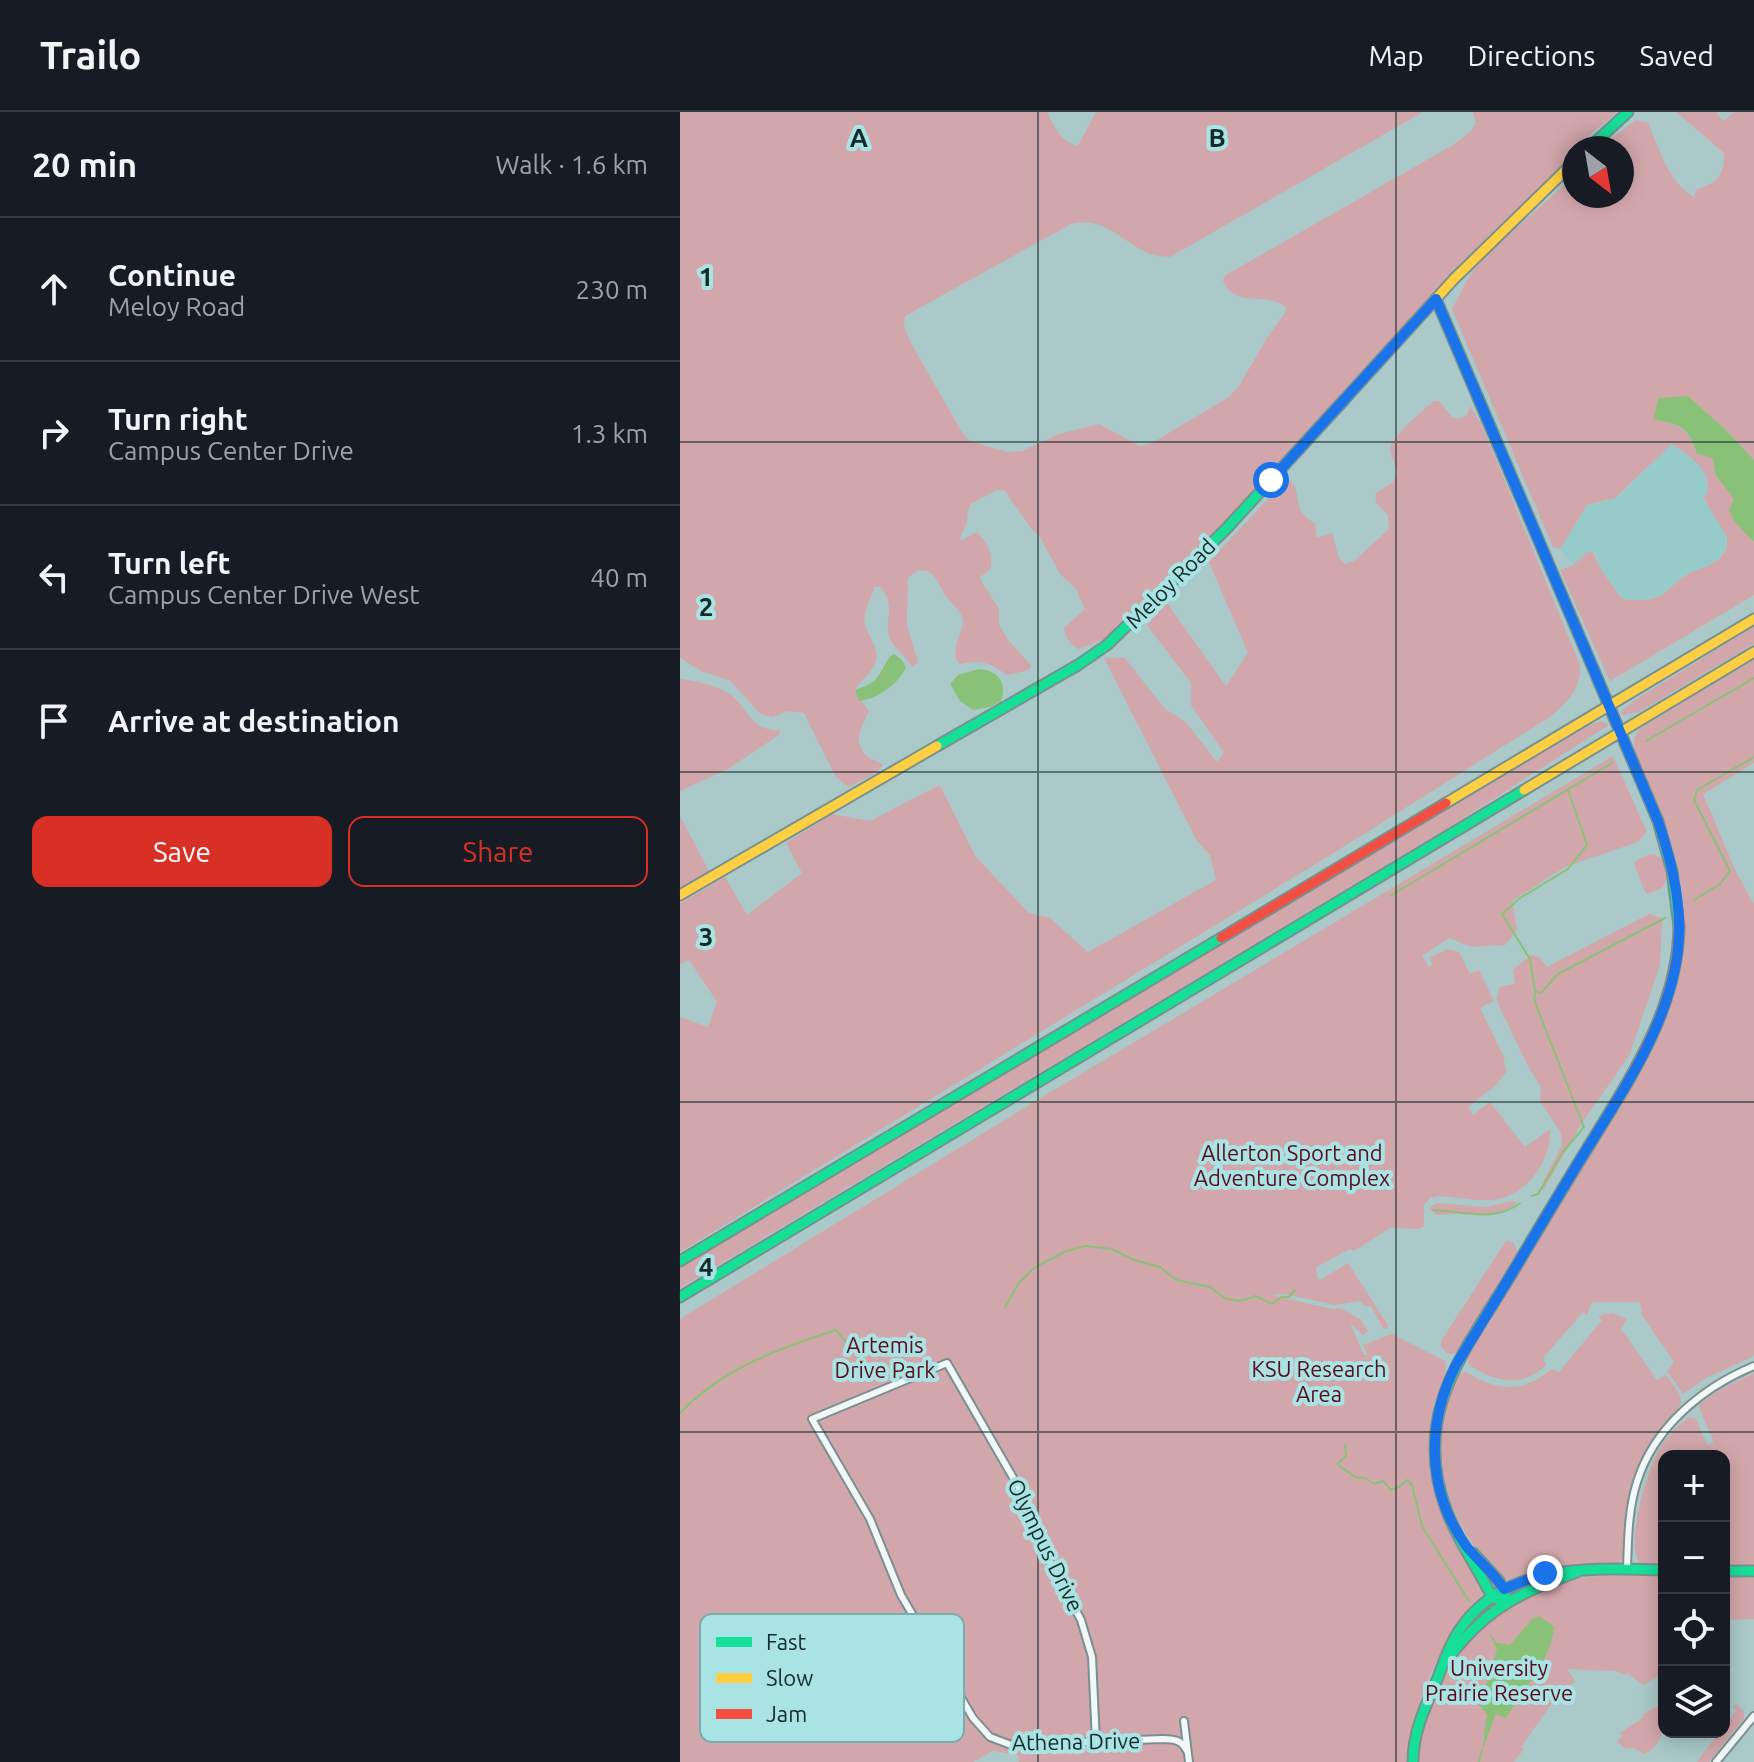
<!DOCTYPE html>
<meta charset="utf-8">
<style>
:root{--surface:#171b24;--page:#242831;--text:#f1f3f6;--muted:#9ea1a6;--line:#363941;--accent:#d93025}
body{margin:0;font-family:Ubuntu,sans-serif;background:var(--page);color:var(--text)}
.controls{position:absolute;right:24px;bottom:24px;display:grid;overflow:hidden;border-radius:16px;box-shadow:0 4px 20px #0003}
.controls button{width:72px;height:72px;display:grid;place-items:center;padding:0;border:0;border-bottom:2px solid var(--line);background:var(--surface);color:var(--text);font:40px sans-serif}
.compass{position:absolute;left:882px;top:24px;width:72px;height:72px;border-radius:50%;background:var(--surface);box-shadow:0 4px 20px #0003;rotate:149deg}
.stop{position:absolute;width:24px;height:24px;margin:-18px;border:6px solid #1a73e8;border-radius:50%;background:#fff}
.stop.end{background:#1a73e8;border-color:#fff;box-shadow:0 2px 8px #0008}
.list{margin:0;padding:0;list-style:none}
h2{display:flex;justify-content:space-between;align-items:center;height:104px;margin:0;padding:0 32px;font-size:34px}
h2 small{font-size:26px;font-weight:400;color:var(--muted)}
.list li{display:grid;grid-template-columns:52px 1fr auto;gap:24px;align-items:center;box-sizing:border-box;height:144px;padding:0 32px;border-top:2px solid var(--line)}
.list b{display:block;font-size:30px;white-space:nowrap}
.list p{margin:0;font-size:26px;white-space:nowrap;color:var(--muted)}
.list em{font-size:26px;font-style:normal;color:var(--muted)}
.actions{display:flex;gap:16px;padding:24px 32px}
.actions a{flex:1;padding:18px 0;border:2px solid var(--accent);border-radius:16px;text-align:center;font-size:28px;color:var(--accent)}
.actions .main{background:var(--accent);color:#fff}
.icon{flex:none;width:44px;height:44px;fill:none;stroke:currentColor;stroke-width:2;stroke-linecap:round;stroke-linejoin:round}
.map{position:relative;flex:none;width:1074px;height:1650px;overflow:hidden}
header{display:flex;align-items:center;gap:48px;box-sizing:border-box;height:112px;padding:0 40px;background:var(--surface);border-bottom:2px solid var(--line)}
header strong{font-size:38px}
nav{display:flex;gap:44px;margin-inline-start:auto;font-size:28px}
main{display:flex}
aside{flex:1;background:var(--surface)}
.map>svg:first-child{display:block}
.built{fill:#97cbca}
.green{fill:#d2a7ab}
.water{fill:#8ac178}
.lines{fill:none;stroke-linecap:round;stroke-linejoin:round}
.stream{stroke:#8ac178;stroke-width:2}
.street-casing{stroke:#789190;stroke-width:10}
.fast-casing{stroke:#789190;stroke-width:13}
.slow-casing{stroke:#789190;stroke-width:13}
.jam-casing{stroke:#789190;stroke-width:13}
.street{stroke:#f2f7f7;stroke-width:6}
.fast{stroke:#16e098;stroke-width:9}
.slow{stroke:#ffcf43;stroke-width:9}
.jam{stroke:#f24e42;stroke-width:9}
.route{stroke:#1a73e8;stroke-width:10}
.grid{fill:none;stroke:#132a2a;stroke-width:2;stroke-opacity:0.55}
.labels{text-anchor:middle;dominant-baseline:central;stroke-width:8;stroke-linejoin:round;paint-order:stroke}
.street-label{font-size:22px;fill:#132a2a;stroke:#aae3e3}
.park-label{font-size:22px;fill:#5a0d1e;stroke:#aae3e3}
.key{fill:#aae3e3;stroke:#7dacac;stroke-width:2}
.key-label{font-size:22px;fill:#132a2a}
.grid-label{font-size:26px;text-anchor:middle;font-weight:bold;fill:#132a2a;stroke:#aae3e3;stroke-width:8;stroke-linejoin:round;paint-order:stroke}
</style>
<header>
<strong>Trailo</strong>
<nav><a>Map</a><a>Directions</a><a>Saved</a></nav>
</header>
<main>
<aside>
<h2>20 min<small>Walk · 1.6 km</small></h2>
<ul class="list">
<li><svg class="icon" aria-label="ahead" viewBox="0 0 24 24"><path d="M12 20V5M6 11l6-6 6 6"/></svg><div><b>Continue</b><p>Meloy Road</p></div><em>230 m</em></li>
<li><svg class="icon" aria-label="right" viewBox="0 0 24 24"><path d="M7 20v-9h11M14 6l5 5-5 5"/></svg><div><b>Turn right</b><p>Campus Center Drive</p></div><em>1.3 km</em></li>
<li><svg class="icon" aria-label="left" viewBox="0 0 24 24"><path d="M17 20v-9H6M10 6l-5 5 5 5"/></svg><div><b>Turn left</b><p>Campus Center Drive West</p></div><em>40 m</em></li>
<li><svg class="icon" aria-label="arrive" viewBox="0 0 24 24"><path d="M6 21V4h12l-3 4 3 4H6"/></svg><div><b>Arrive at destination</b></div></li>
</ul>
<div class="actions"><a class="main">Save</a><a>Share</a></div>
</aside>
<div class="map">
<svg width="1074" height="1650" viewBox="0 0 1074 1650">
<rect width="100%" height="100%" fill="#aac9c8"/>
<!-- built -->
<path class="built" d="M992,332L1013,347L1025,361L1028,380L1048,432L1040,446L1030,454L1011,460L984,483L963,488L943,487L920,456L916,443L908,440L893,453L880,437L907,393L936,386Z"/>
<!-- green -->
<path class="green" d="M0,0H367C375,16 380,29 398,34L416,0H743L490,145C448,145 435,102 391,112L225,204L224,215L231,231L283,322L290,329L327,340L342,339L379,322L419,312L460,334L472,331L549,285L559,274L588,224L607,198C594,177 556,199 543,169L546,163L773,33L791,19L796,11L793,0H936C923,15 910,17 903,35L894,36V43L782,150L680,268L543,412L434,516L429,525L399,537C390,533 386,527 384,516L405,497L396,477L380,462L360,425L350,415L325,379L316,378L291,392L288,398L287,410L280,426L282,428L297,420C309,433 313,440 310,458L300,465L301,469L319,497V512L328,528L348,550L351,554L349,558L327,563C310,551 301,547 280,552L277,549C271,528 286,517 283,507C280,497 269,490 264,481C255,465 248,448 228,466L227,513L238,550L232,555C225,541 209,536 208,518C207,501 214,489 200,475H194C192,487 182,500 185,512C188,526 199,533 196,548C193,562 179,567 175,580L189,599C182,613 172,628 186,643C191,649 197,648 203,653L195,662L169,675L156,665L124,601L108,599L93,605L81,602L50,569L21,559L0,546Z
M996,0H1036L1043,9L1055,0H1074V348L1045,317L1008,284L975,307C1002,315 1008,314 1017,342L1033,345L1035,362L1055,387L1072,430H1074V483L930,569L880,458L893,453L908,440H913L920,456L942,487C953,488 964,489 974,486C986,483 994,471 1005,464C1021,454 1050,452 1047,425L1024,387C1038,362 1010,344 992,332L935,386L907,393L880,437L873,435L772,197L790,163L806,143L894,64V84H942V36H927L932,26L956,8L968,11C981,39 986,67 1014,85L1016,78C1038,70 1044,65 1044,41Z
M754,289H759L772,305L778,307L787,303L790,294L802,313L900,553C901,578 888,589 870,605L652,742L0,1140V905L28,915L37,890L9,848L0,852V791L45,765L67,803L122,761L106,731L152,702L190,709L260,673L296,745L349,801L370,806L408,840L536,768L530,743L517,729L424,546H445L485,597L506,610L537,650L544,641L511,593V571L467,513L487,491L546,574L568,541L529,450L603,371L610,368C624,384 610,399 635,411L637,426L652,421L659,446L665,452L674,449L709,417L708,403C701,395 693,393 696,381L712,371L717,362C717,353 710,345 710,337C712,324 743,298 754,289Z
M1074,514V532L959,600L942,603L941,600L952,590Z
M1074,547V651L1023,682L1056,760L1074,792V1244L1026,1266L1003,1282L987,1259L994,1250L962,1203L960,1190H912L907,1203L903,1200L863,1246L866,1253C841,1277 816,1270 789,1253L788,1245L971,937C1006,857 1015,799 986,716C980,697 953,645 954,629C955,624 957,621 959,617Z
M0,567C16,569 36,573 50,582C70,598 70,619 100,618L99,623L48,657L0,679Z
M921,609L929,613L771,714L0,1176V1156L902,616Z
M933,644L967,720L958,730L885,755L832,789L837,818L825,833L791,835L769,826L742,844L749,855L752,853L750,845L765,839L766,837L779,840L790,862L799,858L814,889L800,896L825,947L823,949L827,959L815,974L788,995L793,1003L810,990L845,1035L870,1017C872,1050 845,1086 810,1088C793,1089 775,1085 758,1084L750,1086L744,1093V1114L739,1117L710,1116L674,1139L670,1137L636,1155L637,1166L640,1168L668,1151L708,1213L707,1217L703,1216L691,1194H685L680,1189L655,1193L605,1182L591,1183L652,1197L661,1196L680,1207L688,1219L683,1223L670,1211L684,1243H688L683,1233L712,1222L765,1249C769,1263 757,1281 753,1295C750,1308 748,1324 748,1338C748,1400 785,1428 804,1479C799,1496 780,1510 770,1525C750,1556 729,1614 726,1650H339L338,1643L313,1639L293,1650H0V1207L344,996Z
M0,704L30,761L0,778Z
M970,742C987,743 992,763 982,776L968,782L965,780L954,752L957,748Z
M969,802L982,806L980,854L949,944L901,1012L863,1079L864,1068L882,1033L881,1021L860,989L861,975L848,954L818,892L817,885L820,875L835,872L833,858L851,843L859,845L867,855Z
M833,1089L837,1091C815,1109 784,1099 757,1103L750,1097L751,1094L757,1091L805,1095Z
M826,1129L833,1130L838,1140L777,1241L768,1242L761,1234V1229Z
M932,1201L947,1207L941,1217L977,1268L986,1263C991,1270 1002,1282 1001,1290C999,1299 980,1316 975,1325C952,1362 944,1403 944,1446L937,1453L877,1454L825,1469C815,1464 808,1452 800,1442C758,1390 750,1323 778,1262L786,1260C816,1279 843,1282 871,1257L879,1260L922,1208L918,1204Z
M1074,1261V1453H1044V1344H984V1453L960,1452C945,1431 966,1365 976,1343C983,1329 996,1314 1009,1305L1016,1307L1027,1333L1034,1330L1019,1296V1292L1039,1278Z
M922,1464H984V1561L963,1573L947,1561L945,1563L936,1559L887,1557L895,1569L873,1590L841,1635L844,1637L834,1650H739C738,1632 745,1613 751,1596C779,1519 839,1468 922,1464Z
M1044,1465L1074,1466V1507L1044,1508Z
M984,1590C984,1611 986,1632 964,1642L954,1636H944L937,1629L942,1625L940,1621L964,1605L963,1602Z
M1057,1592L1064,1600V1607L1029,1650H1017L1039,1620H1044V1614L1056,1599L1053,1594Z"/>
<!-- water -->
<path class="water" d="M1008,284L1045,317L1074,348V430L1055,410L1049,398L1054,387L1035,362L1033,346L1017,342C1007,312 1003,315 974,307L978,286Z
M214,542L222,548L226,555C219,572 197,587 179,589L175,578C185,574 192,573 198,564C205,556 205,547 214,542Z
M299,557C317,558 328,570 321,589L310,595L293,598L280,589L270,572L278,563Z
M860,1505L874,1514C872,1548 843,1578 826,1606L816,1602L802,1639L807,1603L800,1594L817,1537L813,1530L830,1533L853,1506Z"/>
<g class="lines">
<!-- stream -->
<path class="stream" d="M966,629L1074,566
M888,678L907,733L888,757L840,786L822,802L850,847L855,879L861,881L878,862L985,806
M710,784L932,651
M1014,788L1040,772L1050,759L1014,688L1017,678L1074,645
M852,1084L858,1082L883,1040L904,1015L856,893L854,885L856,880
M753,1098C784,1099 814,1111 840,1091
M325,1195L339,1171L354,1156L384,1140L405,1134L432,1137L454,1148L480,1155L496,1168L530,1175L546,1187L560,1189L576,1184L592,1192L601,1185H609L615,1178
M0,1301C42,1257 99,1236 156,1218L192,1260L199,1263
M665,1333L666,1344L657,1352L675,1365L685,1366L695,1372L703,1369L711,1378L719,1375L727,1368L732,1373L742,1414L789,1489
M811,1524L815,1530
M799,1650L802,1639"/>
<defs>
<path id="street" d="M947,1457C948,1428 948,1398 957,1370C974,1315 1023,1275 1074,1254
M504,1609L509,1650
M416,1630L412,1545L401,1508L362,1436L339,1376L267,1251L132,1307L190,1407L221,1483L293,1606L310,1625L331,1633L482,1627C494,1627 502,1628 507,1639
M1036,1650L1074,1604"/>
<path id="fast" d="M909,36L948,0
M756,187L978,709L992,759L999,814
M257,634L398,553L427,533L547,416L664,288
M0,1149L541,826
M0,1185L844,678
M793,1441L819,1469L825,1483
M1044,1459H1074
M826,1491L813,1485L809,1479C795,1452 776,1425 766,1397C731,1301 784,1241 831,1163
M766,1548C776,1537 785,1525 796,1515C824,1487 861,1473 897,1460
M733,1650C733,1620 745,1595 757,1568C763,1552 768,1536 777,1522C821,1450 910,1456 984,1458"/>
<path id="slow" d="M664,288L774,167L894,50
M844,678L1074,540
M766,691L1074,507
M0,783L257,634"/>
<path id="jam" d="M541,826L766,691
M831,1163C856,1121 881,1079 907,1037C949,968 998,898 999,814"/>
</defs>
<!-- street casing -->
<use href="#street" class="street-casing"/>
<!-- fast casing -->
<use href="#fast" class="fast-casing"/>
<!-- slow casing -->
<use href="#slow" class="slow-casing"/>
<!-- jam casing -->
<use href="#jam" class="jam-casing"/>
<!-- street -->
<use href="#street" class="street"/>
<!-- fast -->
<use href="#fast" class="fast"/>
<!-- slow -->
<use href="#slow" class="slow"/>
<!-- jam -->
<use href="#jam" class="jam"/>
</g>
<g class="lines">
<!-- route -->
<path class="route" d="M591,368L756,187L978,709C993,753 1004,799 997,846C985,922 936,989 897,1053C857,1119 818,1186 777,1251C746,1310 746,1379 787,1435C799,1450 814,1461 824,1477L865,1461"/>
</g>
<!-- grid -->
<path class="grid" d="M358,0V1650M716,0V1650M0,330H1074M0,660H1074M0,990H1074M0,1320H1074"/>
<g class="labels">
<!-- street labels -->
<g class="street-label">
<text transform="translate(490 471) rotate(-45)">Meloy Road</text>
<text transform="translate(366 1433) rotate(64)">Olympus Drive</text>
<text transform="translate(396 1629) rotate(-1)">Athena Drive</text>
</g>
<!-- park labels -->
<g class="park-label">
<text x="612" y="1040">Allerton Sport and<tspan x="612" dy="25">Adventure Complex</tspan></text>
<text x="205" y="1232">Artemis<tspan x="205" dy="25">Drive Park</tspan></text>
<text x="639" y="1256">KSU Research<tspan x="639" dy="25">Area</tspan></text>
<text x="819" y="1555">University<tspan x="819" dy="25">Prairie Reserve</tspan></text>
</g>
</g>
<!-- legend -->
<rect x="20" y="1502" width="264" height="128" rx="12" class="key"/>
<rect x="36" y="1525" width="36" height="10" fill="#16e098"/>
<rect x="36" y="1561" width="36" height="10" fill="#ffcf43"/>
<rect x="36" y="1597" width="36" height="10" fill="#f24e42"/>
<g class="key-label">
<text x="86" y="1538">Fast</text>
<text x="86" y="1574">Slow</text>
<text x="86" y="1610">Jam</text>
</g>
<g class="grid-label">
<text x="179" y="35">A</text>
<text x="537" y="35">B</text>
<text x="26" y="174">1</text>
<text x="26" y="504">2</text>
<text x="26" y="834">3</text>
<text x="26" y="1164">4</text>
</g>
</svg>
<div class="controls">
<button>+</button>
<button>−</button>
<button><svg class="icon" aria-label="locate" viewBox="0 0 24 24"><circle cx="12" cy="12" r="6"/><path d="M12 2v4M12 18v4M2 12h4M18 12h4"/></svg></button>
<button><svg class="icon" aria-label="layers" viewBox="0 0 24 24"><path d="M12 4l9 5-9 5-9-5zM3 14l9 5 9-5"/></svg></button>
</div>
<svg class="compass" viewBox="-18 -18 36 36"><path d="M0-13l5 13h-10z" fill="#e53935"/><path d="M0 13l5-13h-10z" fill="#9ea1a6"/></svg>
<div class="stop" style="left:591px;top:368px"></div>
<div class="stop end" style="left:865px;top:1461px"></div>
</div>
</main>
